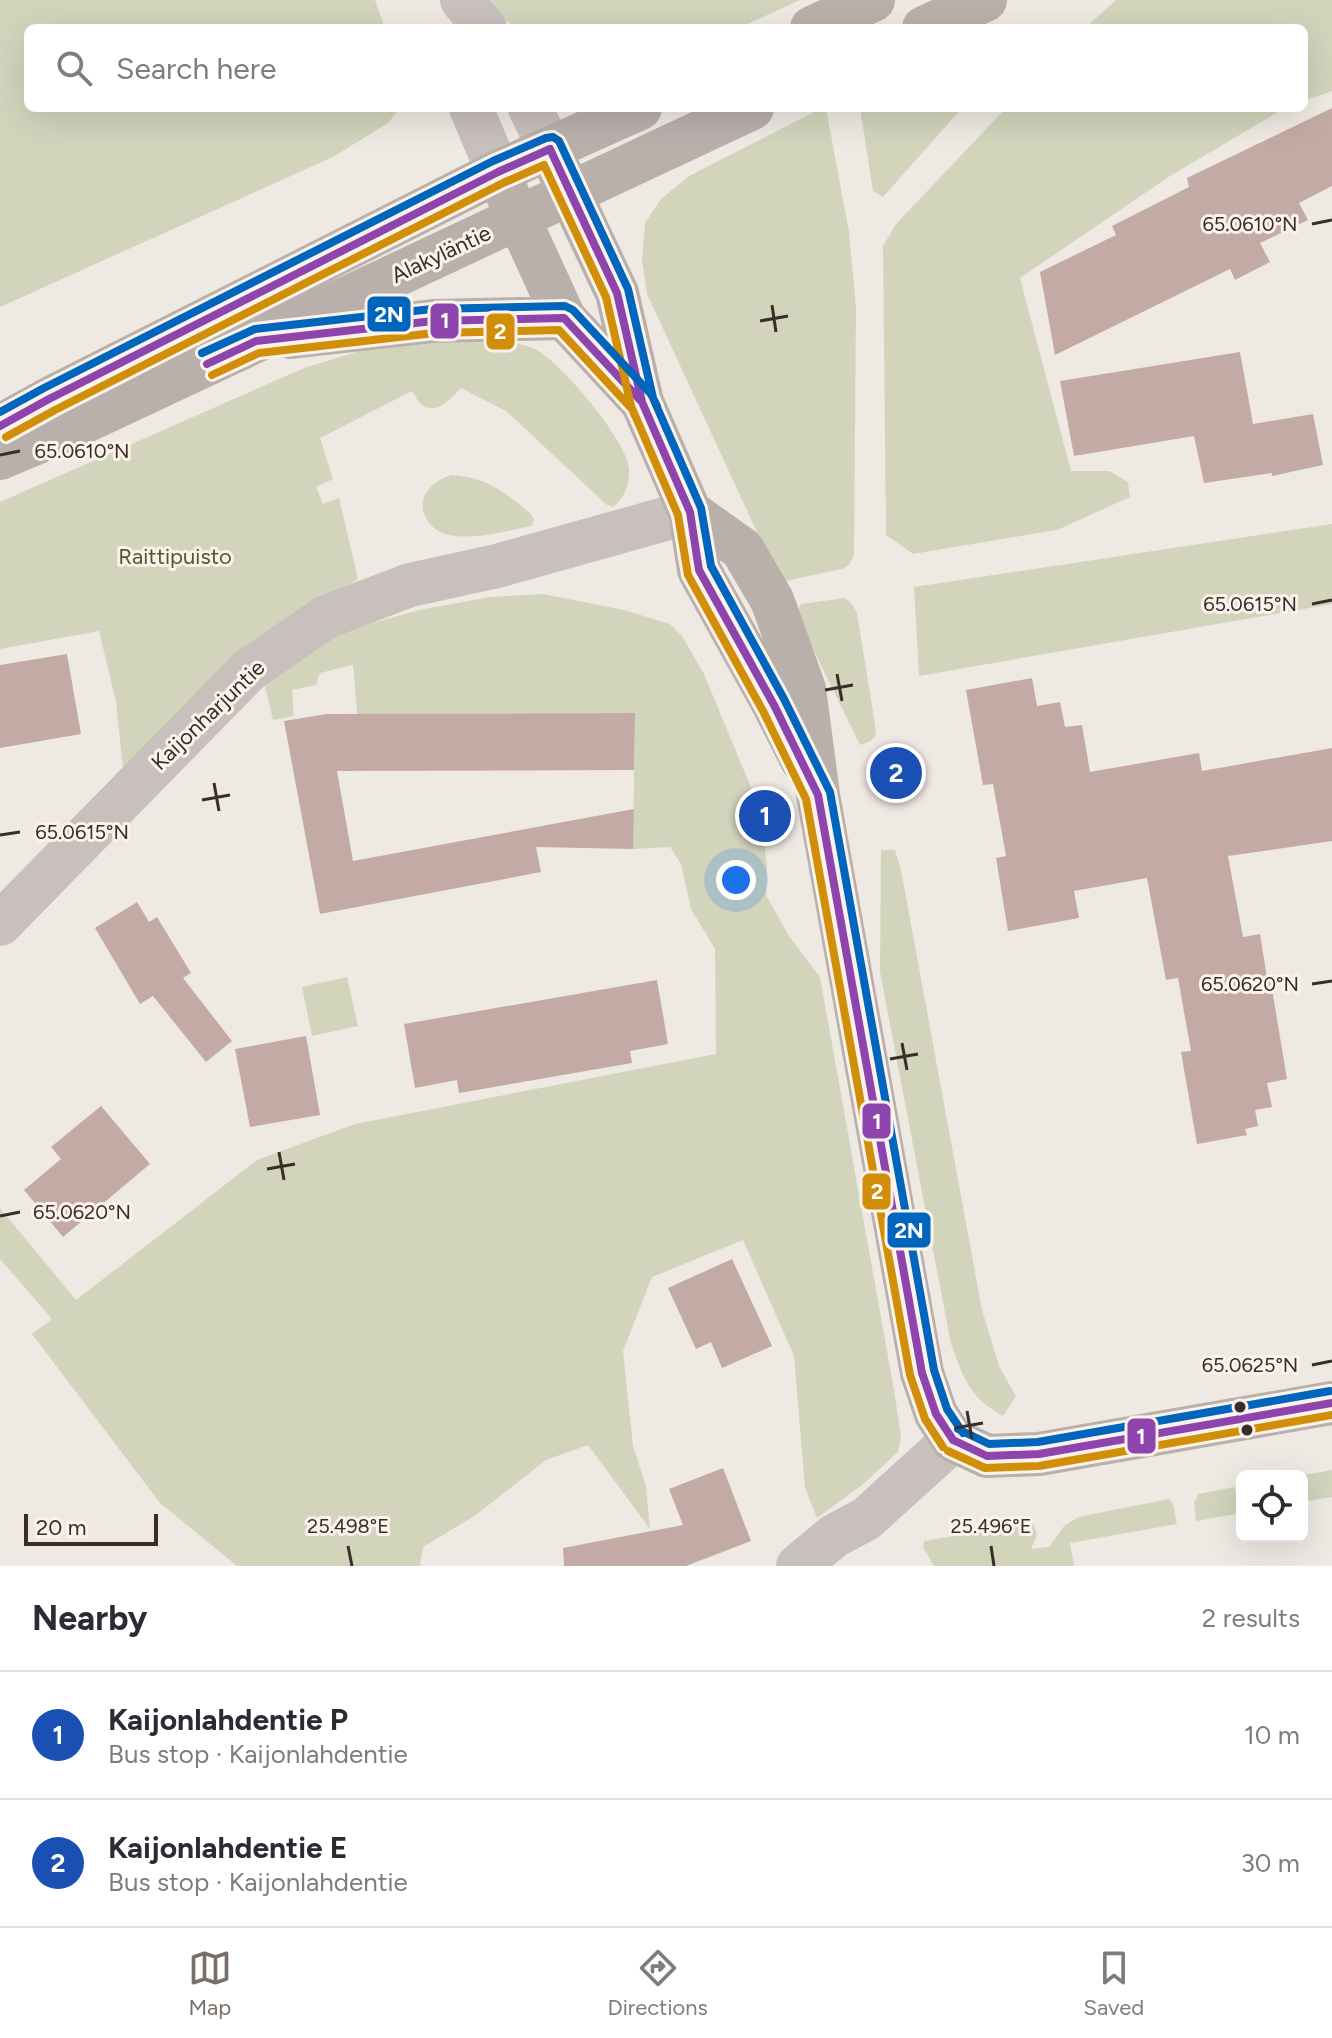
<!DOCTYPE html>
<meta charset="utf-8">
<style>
:root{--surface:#fff;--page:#f7f7f7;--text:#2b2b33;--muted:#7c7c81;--line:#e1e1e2;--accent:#796f6a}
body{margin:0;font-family:Figtree,sans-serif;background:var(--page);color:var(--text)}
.controls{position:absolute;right:24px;bottom:24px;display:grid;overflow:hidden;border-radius:12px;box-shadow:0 8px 32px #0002}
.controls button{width:72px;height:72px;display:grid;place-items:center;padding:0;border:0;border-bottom:2px solid var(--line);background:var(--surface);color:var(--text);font:40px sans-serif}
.scale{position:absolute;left:24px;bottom:20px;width:134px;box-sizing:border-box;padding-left:8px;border:4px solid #3a2d29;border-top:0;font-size:22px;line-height:28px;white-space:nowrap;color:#3a2d29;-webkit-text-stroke:6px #fbf2eb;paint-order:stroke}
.you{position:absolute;left:736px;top:880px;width:28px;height:28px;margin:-20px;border:6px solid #fff;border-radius:50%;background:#1a73e8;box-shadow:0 0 0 12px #1a73e833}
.badge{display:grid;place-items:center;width:52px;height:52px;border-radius:50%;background:var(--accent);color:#fff;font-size:26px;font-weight:700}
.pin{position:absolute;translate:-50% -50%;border:4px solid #fff;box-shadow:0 2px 8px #0006}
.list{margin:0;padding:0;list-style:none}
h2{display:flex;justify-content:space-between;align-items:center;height:104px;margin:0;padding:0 32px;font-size:34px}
h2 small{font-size:26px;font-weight:400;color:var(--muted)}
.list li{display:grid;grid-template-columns:52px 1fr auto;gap:24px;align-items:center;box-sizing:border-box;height:128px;padding:0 32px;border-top:2px solid var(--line)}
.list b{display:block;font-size:30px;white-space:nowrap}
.list p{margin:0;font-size:26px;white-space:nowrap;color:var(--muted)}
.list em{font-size:26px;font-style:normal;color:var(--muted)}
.icon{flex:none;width:44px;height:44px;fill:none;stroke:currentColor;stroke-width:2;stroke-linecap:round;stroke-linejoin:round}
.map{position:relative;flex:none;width:1332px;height:1566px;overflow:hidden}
.search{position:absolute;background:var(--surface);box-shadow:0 8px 32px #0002;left:24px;right:24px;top:24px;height:88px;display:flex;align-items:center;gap:20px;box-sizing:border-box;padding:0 28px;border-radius:12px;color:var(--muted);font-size:30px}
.sheet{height:360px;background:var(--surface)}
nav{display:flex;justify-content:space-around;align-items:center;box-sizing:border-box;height:112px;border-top:2px solid var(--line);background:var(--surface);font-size:22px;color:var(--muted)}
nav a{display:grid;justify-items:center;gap:4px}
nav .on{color:var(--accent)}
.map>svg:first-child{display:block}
.green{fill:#d2d5bc}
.building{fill:#c4aaa4}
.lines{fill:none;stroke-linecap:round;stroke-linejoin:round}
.street{stroke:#c8c0bc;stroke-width:44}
.secondary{stroke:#b9b0ac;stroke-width:44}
.bus-1-casing{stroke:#fbf2eb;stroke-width:14}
.bus-2-casing{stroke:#fbf2eb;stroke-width:14}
.bus-3-casing{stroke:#fbf2eb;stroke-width:14}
.bus-1{stroke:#8e44ad;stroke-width:8}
.bus-2{stroke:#d18e08;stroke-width:8}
.bus-3{stroke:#0065bd;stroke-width:8}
.ticks{fill:none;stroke:#3a2d29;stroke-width:3}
.bus-dot{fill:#3a2d29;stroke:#fbf2eb;stroke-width:3}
.labels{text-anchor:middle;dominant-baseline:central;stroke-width:6;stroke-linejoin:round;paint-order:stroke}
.street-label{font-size:22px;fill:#3a2d29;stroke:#fbf2eb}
.park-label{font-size:22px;fill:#4e5a2b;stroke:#fbf2eb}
.ticks-label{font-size:20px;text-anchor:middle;fill:#3a2d29;stroke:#fbf2eb;stroke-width:6;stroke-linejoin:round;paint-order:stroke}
.line-badge{stroke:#fbf2eb;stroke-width:3}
.badge-label{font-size:22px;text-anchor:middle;font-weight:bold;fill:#fff}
</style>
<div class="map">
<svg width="1332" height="1566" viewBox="0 0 1332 1566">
<rect width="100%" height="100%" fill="#efe9e3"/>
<!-- green -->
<path class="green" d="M0,0H375L385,28H28V108H400L388,123L333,157L0,307Z
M492,0H800L739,28H515L501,16Z
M1116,0H1332V91L1304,101V28H1085Z
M822,108H826L849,232L856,307L854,556L849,565L842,569L780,582L647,294L642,259L645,223L661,199L689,176Z
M860,108H962L883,197L873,191Z
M1006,108H1285L1170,176L1020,278L1071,471H1109L1128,482L1130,497L1057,530L913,554L886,535L883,246L896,224Z
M446,342C471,343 510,339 533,348C559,359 627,441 629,468C630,483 625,498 613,507L607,505L506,411L461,388C451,398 435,418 420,403C416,399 415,395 412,391L320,438L333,479L316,487L323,504L339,498L358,579L249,647L124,778L116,702L99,631L0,649V502L304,368L385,343Z
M451,475C485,476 506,493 531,514L534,520L531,526C506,531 475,540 449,535C428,531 413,506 430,488C436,481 443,478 451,475Z
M1332,524V604L919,676L914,587Z
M543,594L624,610L670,624L682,636L704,674L757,802L749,806L754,831L762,832L767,864L766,895L789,936L820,977L894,1390L901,1436L898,1452L862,1485L817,1518L805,1488L794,1356L743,1240L652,1277L623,1351L633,1446L646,1486L650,1529L588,1445L546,1460L476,1515L423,1547L420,1566H237L160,1503L32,1334L52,1319L0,1259V1208L76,1300L257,1160L355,1124L716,1054L715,949L691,909L681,864L670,847L633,849L635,713L367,714L360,748L353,665L320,673L316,685L292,690L294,716L273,720L263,678L297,654L351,629L419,610L490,597Z
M845,598L852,604L857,613L876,731C875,741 869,742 860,745L796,614L801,604Z
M881,850H895L901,870L982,1310L999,1366L1016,1396L1003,1416C969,1397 964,1379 951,1344L880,972Z
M347,977L358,1026L312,1036L302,987Z
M1332,1470V1497L1302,1502V1476H1299Z
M1235,1487L1237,1499H1242V1513L1196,1521L1194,1503L1198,1494Z
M1169,1499L1173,1504L1177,1524L1070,1543L1074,1566H934L923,1547L924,1541L1033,1523L1037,1534L1031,1549L1049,1547L1064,1526L1078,1517Z"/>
<!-- building -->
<path class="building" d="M1332,108V186L1299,203L1308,220L1260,243L1270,262L1235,280L1230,269L1055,355L1040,272L1116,235L1112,226L1189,187L1187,178Z
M1240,352L1253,424L1313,414L1323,465L1272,476V473L1204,483L1194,436L1074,456L1060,381Z
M67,654L81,734L0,748V665Z
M1032,678L1037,706L1060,702L1065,727L1082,725L1090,772L1199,753L1202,771L1332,748V841L1228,856L1243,937L1260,934L1267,978L1270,977L1287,1079L1267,1083L1272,1107L1255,1110L1258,1126L1245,1129L1247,1135L1197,1144L1181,1052L1191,1051L1178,978L1166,980L1147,878L1074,891L1079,918L1008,931L996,858L1006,856L993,784L983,785L966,690Z
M635,713L634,770L337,771L353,861L634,809L633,849L536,847L541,872L320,914L284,721L327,714Z
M137,902L149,922L157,917L191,973L183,978L232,1041L206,1062L153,996L140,1004L95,928Z
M657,980L668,1044L630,1051L632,1063L459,1093L457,1080L415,1088L404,1024Z
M306,1036L320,1115L250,1127L235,1049Z
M101,1106L150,1164L63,1237L24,1190L61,1159L51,1147Z
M732,1259L772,1346L722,1368L711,1342L696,1349L668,1288Z
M723,1468L751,1541L686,1566H564L563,1548L683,1525L669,1489Z"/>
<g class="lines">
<!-- street -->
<path class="street" d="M462,0L485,28
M471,108L498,172
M530,108L550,149
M0,924L249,670L326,617L410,585L497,566L690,512
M798,1566L834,1536L866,1519L953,1440"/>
<!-- secondary -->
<path class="secondary" d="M812,28L873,0
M924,28L985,0
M557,166L617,293L642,402L690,512L699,570L774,705L802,760
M506,191L564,318L640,400
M291,337L433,321L564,318
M0,426L49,399L498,172L640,108
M0,458L64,431L752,108
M690,512L742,549L772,600L804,689L818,795L922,1373L936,1414L953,1440L987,1456L1039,1454L1332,1403"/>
<defs>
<path id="bus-1" d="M207,364L256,341L433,321L564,318L642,402L646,411
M0,426L49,399L498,172L550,149L617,293L642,402L690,512L699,570L774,705L818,795L922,1373L936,1414L953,1440
M953,1440L987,1456L1039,1454L1332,1403"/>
<path id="bus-2" d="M212,375L259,353L434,333L559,330L632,409L635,416
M6,437L55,410L503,183L544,165L606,297L631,406L678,515L688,575L763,711L806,799L910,1375L925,1419L943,1447
M948,1451L985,1468L1039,1466L1332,1415"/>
<path id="bus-3" d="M202,353L255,329L432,309L565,306L573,310L651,394L657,406
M0,412L44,388L493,161L546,138L553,137L559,141L628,289L653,398L701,508L711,566L784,699L830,792L934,1370L947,1409L963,1433
M958,1429L989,1444L1038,1442L1330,1391"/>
</defs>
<!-- bus-1 casing -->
<use href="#bus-1" class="bus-1-casing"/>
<!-- bus-2 casing -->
<use href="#bus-2" class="bus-2-casing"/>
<!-- bus-3 casing -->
<use href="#bus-3" class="bus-3-casing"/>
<!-- bus-1 -->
<use href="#bus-1" class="bus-1"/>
<!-- bus-2 -->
<use href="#bus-2" class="bus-2"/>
<!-- bus-3 -->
<use href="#bus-3" class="bus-3"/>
</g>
<!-- ticks -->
<path class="ticks" d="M1312,224L1332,220M772,305L776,332M760,321L788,316M0,455L20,451M1312,604L1332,600M837,674L842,701M825,690L853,685M214,783L219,811M202,800L230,795M0,835L20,832M1312,984L1332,981M902,1043L907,1070M890,1059L918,1054M279,1152L284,1180M267,1169L295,1164M0,1216L20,1212M1312,1365L1332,1361M967,1411L972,1439M955,1428L983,1423M348,1546L352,1566M991,1546L994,1566"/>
<!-- markers -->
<g class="bus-dot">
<circle cx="1240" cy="1407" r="7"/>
<circle cx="1247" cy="1430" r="7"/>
</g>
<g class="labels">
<!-- street labels -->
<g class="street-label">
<text transform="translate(441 254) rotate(-25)">Alakyläntie</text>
<text transform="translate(208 715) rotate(-44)">Kaijonharjuntie</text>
</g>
<!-- park labels -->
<g class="park-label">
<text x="175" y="556">Raittipuisto</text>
</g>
</g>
<g class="ticks-label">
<text x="1250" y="231">65.0610°N</text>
<text x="82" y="458">65.0610°N</text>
<text x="1250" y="611">65.0615°N</text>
<text x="82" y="839">65.0615°N</text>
<text x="1250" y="991">65.0620°N</text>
<text x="82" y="1219">65.0620°N</text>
<text x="1250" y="1372">65.0625°N</text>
<text x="348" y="1533">25.498°E</text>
<text x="991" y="1533">25.496°E</text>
</g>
<g class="line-badge">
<rect x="366" y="295" width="46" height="38" rx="8" fill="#0065bd"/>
<rect x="429" y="302" width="31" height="38" rx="8" fill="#8e44ad"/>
<rect x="485" y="312" width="31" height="39" rx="8" fill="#d18e08"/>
<rect x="861" y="1102" width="31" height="38" rx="8" fill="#8e44ad"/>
<rect x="861" y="1172" width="31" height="39" rx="8" fill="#d18e08"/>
<rect x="886" y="1211" width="46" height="38" rx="8" fill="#0065bd"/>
<rect x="1126" y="1417" width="31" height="38" rx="8" fill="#8e44ad"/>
</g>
<g class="badge-label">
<text x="389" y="322">2N</text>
<text x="445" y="328">1</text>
<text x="500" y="339">2</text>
<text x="877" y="1129">1</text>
<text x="877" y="1199">2</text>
<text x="909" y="1238">2N</text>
<text x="1141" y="1444">1</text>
</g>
</svg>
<div class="controls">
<button><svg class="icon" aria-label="locate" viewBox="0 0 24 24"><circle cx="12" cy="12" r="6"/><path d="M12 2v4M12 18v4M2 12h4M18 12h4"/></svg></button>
</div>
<div class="scale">20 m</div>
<div class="you"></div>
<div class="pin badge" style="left:765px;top:816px;background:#1a4fb4">1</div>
<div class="pin badge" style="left:896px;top:773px;background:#1a4fb4">2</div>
<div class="search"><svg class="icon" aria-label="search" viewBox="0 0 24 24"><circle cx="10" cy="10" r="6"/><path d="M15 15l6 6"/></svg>Search here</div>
</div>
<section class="sheet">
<h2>Nearby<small>2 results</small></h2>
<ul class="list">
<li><span class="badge" style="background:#1a4fb4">1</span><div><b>Kaijonlahdentie P</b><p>Bus stop · Kaijonlahdentie</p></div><em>10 m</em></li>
<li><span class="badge" style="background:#1a4fb4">2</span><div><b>Kaijonlahdentie E</b><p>Bus stop · Kaijonlahdentie</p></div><em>30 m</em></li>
</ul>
</section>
<nav>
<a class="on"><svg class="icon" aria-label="map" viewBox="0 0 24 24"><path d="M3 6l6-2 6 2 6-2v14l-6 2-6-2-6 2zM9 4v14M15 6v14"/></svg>Map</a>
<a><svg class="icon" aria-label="directions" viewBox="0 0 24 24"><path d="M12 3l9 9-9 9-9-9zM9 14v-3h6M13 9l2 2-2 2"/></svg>Directions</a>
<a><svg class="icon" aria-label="saved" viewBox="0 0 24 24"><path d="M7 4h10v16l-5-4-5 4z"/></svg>Saved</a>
</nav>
